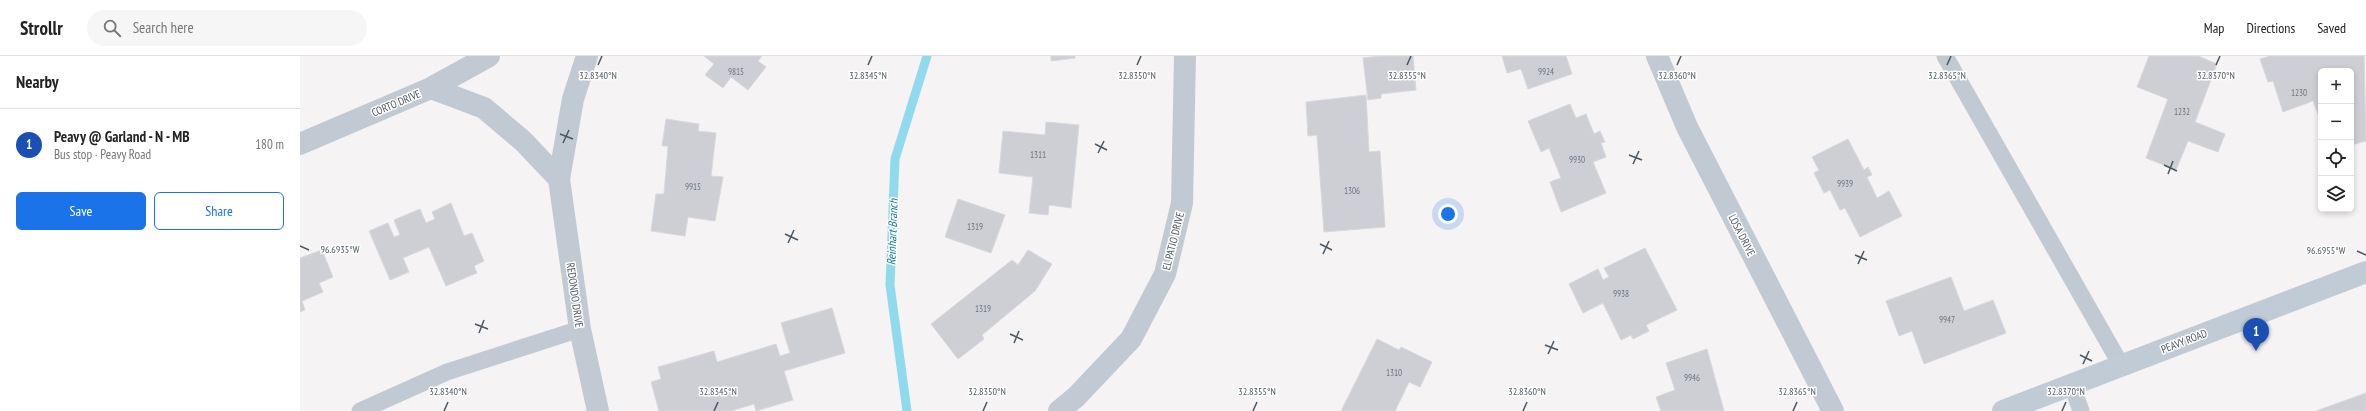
<!DOCTYPE html>
<meta charset="utf-8">
<style>
:root{--surface:#fff;--page:#f6f6f6;--text:#222;--muted:#767676;--line:#e0e0e0;--accent:#1a73e8}
body{margin:0;font-family:"PT Sans Narrow",sans-serif;background:var(--page);color:var(--text)}
.controls{position:absolute;right:12px;top:12px;display:grid;overflow:hidden;border-radius:6px;box-shadow:0 2px 6px #0003}
.controls button{width:36px;height:36px;display:grid;place-items:center;padding:0;border:0;border-bottom:1px solid var(--line);background:var(--surface);color:var(--text);font:20px sans-serif}
.you{position:absolute;left:1148px;top:158px;width:14px;height:14px;margin:-10px;border:3px solid #fff;border-radius:50%;background:#1a73e8;box-shadow:0 0 0 6px #1a73e833}
.badge{display:grid;place-items:center;width:26px;height:26px;border-radius:50%;background:var(--accent);color:#fff;font-size:13px;font-weight:700}
.pin{position:absolute;translate:-50% -33px;filter:drop-shadow(0 1px 2px #0008)}
.pin::after{content:'';position:absolute;top:21px;width:14px;height:12px;background:inherit;clip-path:polygon(0 0,100% 0,50% 100%)}
.list{margin:0;padding:0;list-style:none}
h2{display:flex;justify-content:space-between;align-items:center;height:52px;margin:0;padding:0 16px;font-size:17px}
h2 small{font-size:13px;font-weight:400;color:var(--muted)}
.list li{display:grid;grid-template-columns:26px 1fr auto;gap:12px;align-items:center;box-sizing:border-box;height:72px;padding:0 16px;border-top:1px solid var(--line)}
.list b{display:block;font-size:15px;white-space:nowrap}
.list p{margin:0;font-size:13px;white-space:nowrap;color:var(--muted)}
.list em{font-size:13px;font-style:normal;color:var(--muted)}
.actions{display:flex;gap:8px;padding:12px 16px}
.actions a{flex:1;padding:9px 0;border:1px solid var(--accent);border-radius:6px;text-align:center;font-size:14px;color:var(--accent)}
.actions .main{background:var(--accent);color:#fff}
.icon{flex:none;width:22px;height:22px;fill:none;stroke:currentColor;stroke-width:2;stroke-linecap:round;stroke-linejoin:round}
.map{position:relative;flex:none;width:2066px;height:355px;overflow:hidden}
header{display:flex;align-items:center;gap:24px;box-sizing:border-box;height:56px;padding:0 20px;background:var(--surface);border-bottom:1px solid var(--line)}
header strong{font-size:19px}
nav{display:flex;gap:22px;margin-inline-start:auto;font-size:14px}
.search{width:280px;height:36px;background:var(--page);display:flex;align-items:center;gap:10px;box-sizing:border-box;padding:0 14px;border-radius:22px;color:var(--muted);font-size:15px}
main{display:flex}
aside{flex:1;background:var(--surface)}
.map>svg:first-child{display:block}
.lines{fill:none;stroke-linecap:round;stroke-linejoin:round}
.stream{stroke:#90daee;stroke-width:9}
.building{fill:#cdcfd5;stroke:#d7d9de}
.lane{stroke:#c1cad2;stroke-width:17}
.street{stroke:#c1cad2;stroke-width:22}
.secondary{stroke:#c1cbd6;stroke-width:22}
.ticks{fill:none;stroke:#4a5661;stroke-width:1.5}
.labels{text-anchor:middle;dominant-baseline:central;stroke-width:3;stroke-linejoin:round;paint-order:stroke}
.number-label{font-size:9px;fill:#6b747e}
.street-label{font-size:11px;fill:#4a5661;stroke:#fff}
.water-label{font-size:12px;font-style:italic;fill:#0c7c9b;stroke:#fff}
.ticks-label{font-size:10px;text-anchor:middle;fill:#4a5661;stroke:#fff;stroke-width:3;stroke-linejoin:round;paint-order:stroke}
</style>
<header>
<strong>Strollr</strong>
<div class="search"><svg class="icon" aria-label="search" viewBox="0 0 24 24"><circle cx="10" cy="10" r="6"/><path d="M15 15l6 6"/></svg>Search here</div>
<nav><a>Map</a><a>Directions</a><a>Saved</a></nav>
</header>
<main>
<aside>
<h2>Nearby<small></small></h2>
<ul class="list">
<li><span class="badge" style="background:#1a4fb4">1</span><div><b>Peavy @ Garland - N - MB</b><p>Bus stop · Peavy Road</p></div><em>180 m</em></li>
</ul>
<div class="actions"><a class="main">Save</a><a>Share</a></div>
</aside>
<div class="map">
<svg width="2066" height="355" viewBox="0 0 2066 355">
<rect width="100%" height="100%" fill="#f5f3f3"/>
<g class="lines">
<!-- stream -->
<path class="stream" d="M607,355L590,229L595,103L627,0"/>
</g>
<!-- building -->
<path class="building" d="M404,0H462L458,5L466,11L448,34L431,21L423,32L405,19L414,8Z
M751,0H775V2L751,5Z
M1081,0H1113L1116,34L1081,38V42L1068,44L1063,2Z
M1202,0H1266L1272,18L1228,33L1221,13L1207,17Z
M1849,0H1898L1917,8L1895,66L1925,78L1918,96L1888,85L1876,114L1846,102L1868,43L1837,31Z
M1970,0H2064L2066,85L2051,89V15H2021L2020,63L2013,45L1983,56L1973,25L1968,26L1960,3Z
M1066,39L1069,96L1080,95L1085,171L1024,176L1017,79L1008,80L1006,46Z
M1270,48L1276,62L1286,58L1294,78L1300,75L1305,86L1301,87L1306,101L1293,106L1306,137L1261,156L1250,126L1261,122L1249,92L1241,96L1228,65Z
M366,63L399,68L398,75L416,77L411,120L423,121L415,165L388,161L385,180L351,175L356,138H364L368,90H362Z
M746,66L779,69L771,152L749,149L748,159L729,157L733,121L699,117L703,75L745,79Z
M1548,83L1564,114L1568,111L1572,119L1567,121L1577,142L1589,135L1602,160L1560,181L1545,152L1540,154L1530,134L1524,137L1514,117L1519,114L1512,101Z
M658,143L705,159L691,197L645,181Z
M151,147L164,180L172,177L184,205L174,210L177,217L146,230L129,191L103,202L109,216L90,224L69,175L88,167L94,181L100,179L94,164L120,153L126,167L135,163L132,156Z
M1345,192L1377,254L1346,269L1349,275L1333,283L1331,279L1321,284L1303,247L1283,257L1269,228L1298,213L1303,224L1309,221L1304,212Z
M22,194L33,221L19,227L23,236L2,245L5,254L0,256V202Z
M728,194L752,208L735,235L682,279L684,283L658,303L631,268L712,204L718,209Z
M1651,221L1664,255L1693,244L1706,277L1624,308L1612,275L1599,280L1586,245Z
M532,252L545,297L484,315L493,344L456,355L454,348L431,355H359L351,326L361,323L358,311L414,295L417,306L476,288L480,300L490,297L481,267Z
M1077,283L1099,294L1101,291L1132,306L1120,331L1109,326L1095,355H1041Z
M1407,293L1424,355H1361L1356,341L1375,334L1366,307Z
M2066,337V355H2016Z"/>
<g class="lines">
<!-- lane -->
<path class="lane" d="M1645,0L1821,309
M1772,330L1781,355
M60,355L147,316L280,273"/>
<!-- street -->
<path class="street" d="M287,0L273,43L259,123L280,273L298,355
M1357,0L1387,71L1533,355
M131,32L184,52L223,85L259,123
M0,88L131,32L189,0
M759,355L776,341L831,283L865,218L882,147L885,0"/>
<!-- secondary -->
<path class="secondary" d="M1703,355L2066,216"/>
</g>
<!-- ticks -->
<path class="ticks" d="M298,9L302,0M568,9L572,0M837,9L841,0M1107,9L1111,0M1377,9L1381,0M1647,9L1651,0M1916,9L1920,0M260,78L273,83M263,87L269,74M795,88L807,94M798,97L804,85M1329,99L1342,104M1333,108L1339,95M1864,109L1877,115M1868,118L1873,105M485,178L498,184M488,187L494,174M1020,188L1032,194M0,190L9,194M2057,195L2066,199M1023,198L1029,185M1555,199L1567,204M1558,208L1564,195M175,268L188,273M179,277L184,264M710,278L723,284M714,287L719,275M1245,289L1258,294M1248,298L1254,285M1780,299L1792,305M1783,308L1789,295M144,355L148,346M414,355L418,346M683,355L687,346M953,355L957,346M1223,355L1227,346M1493,355L1497,346M1762,355L1766,346"/>
<g class="labels">
<!-- number labels -->
<g class="number-label">
<text x="436" y="15">9815</text>
<text x="1246" y="15">9924</text>
<text x="1999" y="36">1230</text>
<text x="1882" y="55">1232</text>
<text x="738" y="98">1311</text>
<text x="1277" y="103">9930</text>
<text x="1545" y="127">9939</text>
<text x="393" y="130">9915</text>
<text x="1052" y="134">1306</text>
<text x="675" y="170">1319</text>
<text x="1321" y="237">9938</text>
<text x="683" y="252">1319</text>
<text x="1647" y="263">9947</text>
<text x="1094" y="316">1310</text>
<text x="1392" y="321">9946</text>
</g>
<!-- street labels -->
<g class="street-label">
<text transform="translate(96 47) rotate(-23)">CORTO DRIVE</text>
<text transform="translate(1442 179) rotate(63)">LOSA DRIVE</text>
<text transform="translate(873 185) rotate(-76)">EL PATIO DRIVE</text>
<text transform="translate(275 239) rotate(82)">REDONDO DRIVE</text>
<text transform="translate(1884 285) rotate(-21)">PEAVY ROAD</text>
</g>
<!-- water labels -->
<g class="water-label">
<text transform="translate(592 176) rotate(-88)">Reinhart Branch</text>
</g>
</g>
<g class="ticks-label">
<text x="298" y="23">32.8340°N</text>
<text x="568" y="23">32.8345°N</text>
<text x="837" y="23">32.8350°N</text>
<text x="1107" y="23">32.8355°N</text>
<text x="1377" y="23">32.8360°N</text>
<text x="1647" y="23">32.8365°N</text>
<text x="1916" y="23">32.8370°N</text>
<text x="40" y="197">96.6935°W</text>
<text x="2026" y="198">96.6955°W</text>
<text x="148" y="339">32.8340°N</text>
<text x="418" y="339">32.8345°N</text>
<text x="687" y="339">32.8350°N</text>
<text x="957" y="339">32.8355°N</text>
<text x="1227" y="339">32.8360°N</text>
<text x="1497" y="339">32.8365°N</text>
<text x="1766" y="339">32.8370°N</text>
</g>
</svg>
<div class="controls">
<button>+</button>
<button>−</button>
<button><svg class="icon" aria-label="locate" viewBox="0 0 24 24"><circle cx="12" cy="12" r="6"/><path d="M12 2v4M12 18v4M2 12h4M18 12h4"/></svg></button>
<button><svg class="icon" aria-label="layers" viewBox="0 0 24 24"><path d="M12 4l9 5-9 5-9-5zM3 14l9 5 9-5"/></svg></button>
</div>
<div class="you"></div>
<div class="pin badge" style="left:1956px;top:295px;background:#1a4fb4">1</div>
</div>
</main>
